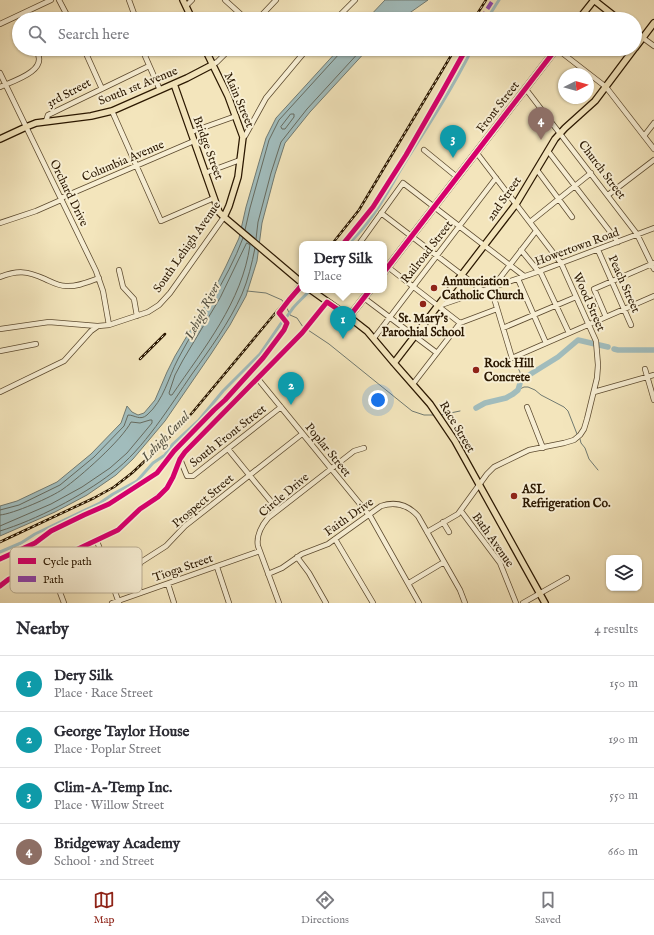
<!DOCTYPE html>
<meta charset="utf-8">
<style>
:root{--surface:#fff;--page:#f7f7f7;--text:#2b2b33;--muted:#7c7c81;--line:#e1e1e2;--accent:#8f2418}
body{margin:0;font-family:"IM FELL English",serif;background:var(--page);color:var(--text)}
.controls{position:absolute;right:12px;bottom:12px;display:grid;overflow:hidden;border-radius:8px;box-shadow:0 1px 3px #0004}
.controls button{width:36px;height:36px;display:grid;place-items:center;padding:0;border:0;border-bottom:1px solid var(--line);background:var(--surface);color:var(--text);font:20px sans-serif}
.compass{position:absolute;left:558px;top:68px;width:36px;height:36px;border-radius:50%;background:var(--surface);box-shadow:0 1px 3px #0004;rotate:85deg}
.you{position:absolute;left:378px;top:400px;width:14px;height:14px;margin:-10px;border:3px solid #fff;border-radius:50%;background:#1a73e8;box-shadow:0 0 0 6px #1a73e833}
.badge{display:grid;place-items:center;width:26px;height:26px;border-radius:50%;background:var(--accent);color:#fff;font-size:13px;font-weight:700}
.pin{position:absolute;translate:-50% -33px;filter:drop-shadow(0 1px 2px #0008)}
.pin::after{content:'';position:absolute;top:21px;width:14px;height:12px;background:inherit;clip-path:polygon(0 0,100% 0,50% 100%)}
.popup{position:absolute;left:299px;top:241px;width:88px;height:52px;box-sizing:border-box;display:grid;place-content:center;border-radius:8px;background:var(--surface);filter:drop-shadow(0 1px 3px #0005);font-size:13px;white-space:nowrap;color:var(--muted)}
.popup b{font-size:15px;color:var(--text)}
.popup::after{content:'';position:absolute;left:50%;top:100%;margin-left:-8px;border:8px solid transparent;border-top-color:var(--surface)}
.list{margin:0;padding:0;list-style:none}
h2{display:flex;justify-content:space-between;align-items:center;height:52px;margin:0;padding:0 16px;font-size:17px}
h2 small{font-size:13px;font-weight:400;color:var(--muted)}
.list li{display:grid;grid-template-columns:26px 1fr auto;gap:12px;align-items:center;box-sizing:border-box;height:56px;padding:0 16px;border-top:1px solid var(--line)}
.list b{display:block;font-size:15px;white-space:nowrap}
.list p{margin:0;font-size:13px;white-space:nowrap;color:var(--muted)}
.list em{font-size:13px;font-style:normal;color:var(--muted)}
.icon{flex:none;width:22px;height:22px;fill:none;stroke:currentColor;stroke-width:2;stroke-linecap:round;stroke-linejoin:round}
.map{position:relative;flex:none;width:654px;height:603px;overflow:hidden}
.search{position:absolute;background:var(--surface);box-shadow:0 1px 3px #0004;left:12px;right:12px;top:12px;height:44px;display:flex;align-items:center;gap:10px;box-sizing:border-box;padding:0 14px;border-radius:22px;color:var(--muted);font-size:15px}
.sheet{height:276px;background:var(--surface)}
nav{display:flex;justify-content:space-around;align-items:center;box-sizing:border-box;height:56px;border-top:1px solid var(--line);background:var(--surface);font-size:11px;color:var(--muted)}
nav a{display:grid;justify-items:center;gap:2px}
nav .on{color:var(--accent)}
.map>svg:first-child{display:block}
.water{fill:#a1bcbc;stroke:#717a71}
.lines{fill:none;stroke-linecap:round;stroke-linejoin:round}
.shore{stroke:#666a5e;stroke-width:1}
.stream{stroke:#717a71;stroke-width:1}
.canal{stroke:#a1bcbc;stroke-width:3}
.river{stroke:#a1bcbc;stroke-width:5.5}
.minor-casing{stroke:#5c4a2f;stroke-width:6}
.major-casing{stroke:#2a1700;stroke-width:8}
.minor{stroke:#f7eed3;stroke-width:4.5}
.major{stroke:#f3e5bc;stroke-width:5.5}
.rail-casing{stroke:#2a1700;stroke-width:2.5}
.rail{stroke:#f7eed3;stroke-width:1;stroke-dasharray:3;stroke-linecap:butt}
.quiet{stroke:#8e44ad;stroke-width:4;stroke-dasharray:8 4;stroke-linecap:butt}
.cycleway-casing{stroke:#f7eed3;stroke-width:8}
.cycleway{stroke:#d6006c;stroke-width:5}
.poi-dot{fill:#8f2418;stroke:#f7eed3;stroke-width:1.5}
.labels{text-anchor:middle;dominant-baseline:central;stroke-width:4;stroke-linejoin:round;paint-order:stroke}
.street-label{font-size:12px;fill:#2a1700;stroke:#f7eed3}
.poi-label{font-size:12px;font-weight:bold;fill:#2a1700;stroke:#f7eed3;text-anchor:start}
.water-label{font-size:13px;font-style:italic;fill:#545142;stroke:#f7eed3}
.key{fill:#f7eed3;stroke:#baae94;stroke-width:1}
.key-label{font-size:11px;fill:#2a1700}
</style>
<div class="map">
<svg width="654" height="603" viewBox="0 0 654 603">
<rect width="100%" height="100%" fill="#f3e5bc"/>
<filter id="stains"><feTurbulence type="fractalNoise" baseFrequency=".005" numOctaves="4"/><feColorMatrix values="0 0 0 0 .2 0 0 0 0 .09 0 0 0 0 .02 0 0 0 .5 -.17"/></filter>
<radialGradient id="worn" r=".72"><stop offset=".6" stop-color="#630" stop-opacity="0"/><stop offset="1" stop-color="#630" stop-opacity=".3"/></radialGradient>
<!-- water -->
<path class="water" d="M385,0H428L401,19H367Z
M339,49H368L310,112L285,143L275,174L262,223L257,261L246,296L230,325L211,354L165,421L133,459L116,475L87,495L55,512L0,536V506L17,501L57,482L91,454L121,423L127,406L132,412L138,415L144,413L155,400L167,372L175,356L212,294L226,266L239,238L246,207L266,138L276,118Z"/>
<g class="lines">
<!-- shore -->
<path class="shore" d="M291,114H294V117L285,129H282L281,127Z
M245,230L250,208L269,140L279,120L340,53L342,49
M256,239L258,222L271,173L281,142L307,109L362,49
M247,243L250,245C242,302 204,348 172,395H170L169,393L175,375L183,360L220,298Z
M0,510L19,505L60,485L94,457L124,426L128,415C135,415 140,421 147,415C164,400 168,378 178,359C199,319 227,281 243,238
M0,515C13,514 52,497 63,489C80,477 122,440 131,422L140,423L150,420H152V423L127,453L110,468L82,487L51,504L0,526
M0,531C36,520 82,496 112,473C144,449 170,406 192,374C210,349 229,323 242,294C248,280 252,263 255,248"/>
<!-- stream -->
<path class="stream" d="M247,291L266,293L282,300L286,306L290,315L297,318L303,327
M308,330L329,344L412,411L424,415H436
M515,362L520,372L521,380
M518,390L524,387H528L535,390L541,395L564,407L568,411L577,434
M441,415L460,411
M580,439L581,443L585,448L589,459L598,470"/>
<!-- canal -->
<path class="canal" d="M487,19L499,0
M348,244C374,221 389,188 407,159C430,123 453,87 472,49
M0,552L21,543L35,534L100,503L113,494L137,481L153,463L165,455L173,444L199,420L223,391L260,354L284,319C289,315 290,312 293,308C298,302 305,296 310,290"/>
<!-- river -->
<path class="river" d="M614,349L618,350H654
M476,408L485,403L506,398L513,394L518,390L521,380L558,357L578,340L608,347"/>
<defs>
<path id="minor" d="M59,0L69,19
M129,0L136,19
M225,0L246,19
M186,6L192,0
M258,19L276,0
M336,19L355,0
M0,24L51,0
M643,38L654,46
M84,49L102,89
M142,49L160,90
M557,49L606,87L654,149
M212,65L217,62L230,49
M0,73L96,271L103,291L109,325
M0,87C13,81 48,71 37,52
M525,88L637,234L654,269
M112,111L161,221L214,198
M46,121L48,115L149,66
M191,132L236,116
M644,136L654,123
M243,137L245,136L266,98L307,49
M424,150L457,177
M548,151L618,242
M537,170L572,217
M205,173L240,160
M608,195L654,160
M61,198L194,141
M381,213L483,291
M530,222L591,173
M0,223L36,211L61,200
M359,244L403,183L524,276
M521,250L539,272
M598,250L631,325
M384,264L460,323
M119,270L123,287L134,299L137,316
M540,271L569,333
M0,277C18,270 27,271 45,279C52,282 58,286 66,286C77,287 88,282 99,278
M518,279L546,343
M493,287L536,231
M491,288L512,358L654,296
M364,298L437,353
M438,306L540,271L654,228
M606,317L594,289L654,263
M503,328L576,297
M0,329L49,322L97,326
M374,338L496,178
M0,351L36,344
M645,369L654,400
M258,379L369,515
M413,384L460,323L497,309
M0,392L64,361L91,331L98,326L109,325L148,312L159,305L170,293L224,217
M594,392L654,375
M527,407L543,448
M228,449L278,510
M180,459L187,476H193L281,407
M461,511L500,563L516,603
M369,514L419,603
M443,522L449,532
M427,532L458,514L487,474L494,467L529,450L564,443L574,440L580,435L584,429L587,419L597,378L598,365L596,341L561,263L476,152
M335,539L373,603
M97,541L119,603
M297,557L309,573L326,603
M49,563L64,603
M217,567L229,603
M268,574L282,568L302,554L328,544L381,506C396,501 408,505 418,516L460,590L465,603
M409,583L444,562
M168,584L174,603
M0,586L9,579L40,567L114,532C124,526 131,517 140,509C149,502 159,497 167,488C175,477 176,463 185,452L302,333L327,302
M140,593L136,576L137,569L141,562L166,546L185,526L302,434
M112,603L260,551
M279,603L258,546C256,536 262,525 268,518L354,451L364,448
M523,603L567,578"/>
<path id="major" d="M183,0L192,19
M594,0L618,19
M579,19L594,0
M635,32L643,38
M635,48L654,23
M205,49L228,96L243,137L238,177L229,206L224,217
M174,84L219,212L224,217L302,283
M0,139L26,127L36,123L91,116L112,111L187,78L212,65
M384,272L556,49
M311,290L349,317L367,331L394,363L430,404L455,441L545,603
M349,317L370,290
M394,363L516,204L555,139L565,128L595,101L634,49"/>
</defs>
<!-- minor casing -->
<use href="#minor" class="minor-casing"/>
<!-- major casing -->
<use href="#major" class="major-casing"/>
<!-- minor -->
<use href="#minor" class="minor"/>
<!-- major -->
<use href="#major" class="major"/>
<defs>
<path id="rail" d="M474,19L486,0
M332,244L359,210L455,49
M140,359L165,334
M0,542L94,498L114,487L132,473L164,443L192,413L302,281"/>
</defs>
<!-- rail casing -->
<use href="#rail" class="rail-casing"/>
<!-- rail -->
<use href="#rail" class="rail"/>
<!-- quiet -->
<path class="quiet" d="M481,19L493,0"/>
<defs>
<path id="cycleway" d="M343,244L373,207L406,155L441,94L466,49
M384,272L556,49
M0,559L35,543L51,531L84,515L109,504L157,473L174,451L214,410L225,400L263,358L284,330L287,323L279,313L289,300L302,285
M0,586L9,579L40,567L118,530L140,509L158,497L167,488L173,477L180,459L185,452L302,333L327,302L349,317L370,290"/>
</defs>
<!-- cycleway casing -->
<use href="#cycleway" class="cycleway-casing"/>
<!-- cycleway -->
<use href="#cycleway" class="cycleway"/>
</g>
<!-- markers -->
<g class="poi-dot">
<circle cx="434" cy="288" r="4"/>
<circle cx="423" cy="304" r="4"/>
<circle cx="476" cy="370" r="4"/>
<circle cx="514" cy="496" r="4"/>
</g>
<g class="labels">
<!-- street labels -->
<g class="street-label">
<text transform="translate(138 86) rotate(-22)">South 1st Avenue</text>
<text transform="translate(69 93) rotate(-28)">3rd Street</text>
<text transform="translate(239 100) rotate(67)">Main Street</text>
<text transform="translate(498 107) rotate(-52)">Front Street</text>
<text transform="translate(208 148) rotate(70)">Bridge Street</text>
<text transform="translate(123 161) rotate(-23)">Columbia Avenue</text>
<text transform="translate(602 170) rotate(53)">Church Street</text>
<text transform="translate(69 193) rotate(64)">Orchard Drive</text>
<text transform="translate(504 199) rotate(-55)">2nd Street</text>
<text transform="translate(187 247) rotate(-55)">South Lehigh Avenue</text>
<text transform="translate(577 247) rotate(-20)">Howertown Road</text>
<text transform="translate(427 252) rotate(-52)">Railroad Street</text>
<text transform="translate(624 284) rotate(66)">Peach Street</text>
<text transform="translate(589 302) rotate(66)">Wood Street</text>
<text transform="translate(457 427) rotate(59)">Race Street</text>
<text transform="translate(228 436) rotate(-38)">South Front Street</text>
<text transform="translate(328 450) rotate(51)">Poplar Street</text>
<text transform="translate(284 495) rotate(-40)">Circle Drive</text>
<text transform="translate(203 501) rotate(-40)">Prospect Street</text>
<text transform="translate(349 517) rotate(-35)">Faith Drive</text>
<text transform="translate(493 540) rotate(55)">Bath Avenue</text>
<text transform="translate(183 568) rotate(-19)">Tioga Street</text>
</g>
<!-- poi labels -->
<g class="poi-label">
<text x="442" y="281">Annunciation<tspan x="442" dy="14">Catholic Church</tspan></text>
<text x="423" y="318" text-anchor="middle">St. Mary's<tspan x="423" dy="14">Parochial School</tspan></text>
<text x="484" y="363">Rock Hill<tspan x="484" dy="14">Concrete</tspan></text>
<text x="522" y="489">ASL<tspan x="522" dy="14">Refrigeration Co.</tspan></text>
</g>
<!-- water labels -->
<g class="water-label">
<text transform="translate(203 311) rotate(-63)">Lehigh River</text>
<text transform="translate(166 437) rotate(-46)">Lehigh Canal</text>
</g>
</g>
<!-- legend -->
<rect x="10" y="547" width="132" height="46" rx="6" class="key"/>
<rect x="18" y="558" width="18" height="6" fill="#d6006c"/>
<rect x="18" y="576" width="18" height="6" fill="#8e44ad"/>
<g class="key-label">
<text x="43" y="565">Cycle path</text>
<text x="43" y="583">Path</text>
</g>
<rect width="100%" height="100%" filter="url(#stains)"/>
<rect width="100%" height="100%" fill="url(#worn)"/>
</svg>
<div class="controls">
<button><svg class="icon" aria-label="layers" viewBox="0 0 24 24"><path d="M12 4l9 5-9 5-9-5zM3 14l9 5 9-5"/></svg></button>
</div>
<svg class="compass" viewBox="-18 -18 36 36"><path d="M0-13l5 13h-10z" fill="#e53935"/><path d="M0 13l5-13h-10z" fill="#7c7c81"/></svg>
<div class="you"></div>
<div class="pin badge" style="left:343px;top:339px;background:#0f9aa8">1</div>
<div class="popup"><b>Dery Silk</b>Place</div>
<div class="pin badge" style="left:291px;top:405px;background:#0f9aa8">2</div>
<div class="pin badge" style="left:453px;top:158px;background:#0f9aa8">3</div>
<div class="pin badge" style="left:541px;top:140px;background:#8d6e63">4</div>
<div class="search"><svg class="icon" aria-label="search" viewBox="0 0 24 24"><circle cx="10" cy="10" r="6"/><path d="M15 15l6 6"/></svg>Search here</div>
</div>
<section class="sheet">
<h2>Nearby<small>4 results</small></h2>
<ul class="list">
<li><span class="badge" style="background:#0f9aa8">1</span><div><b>Dery Silk</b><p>Place · Race Street</p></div><em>150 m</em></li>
<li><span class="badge" style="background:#0f9aa8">2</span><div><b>George Taylor House</b><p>Place · Poplar Street</p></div><em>190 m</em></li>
<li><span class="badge" style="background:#0f9aa8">3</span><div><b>Clim-A-Temp Inc.</b><p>Place · Willow Street</p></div><em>550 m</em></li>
<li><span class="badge" style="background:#8d6e63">4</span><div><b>Bridgeway Academy</b><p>School · 2nd Street</p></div><em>660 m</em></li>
</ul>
</section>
<nav>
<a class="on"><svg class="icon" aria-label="map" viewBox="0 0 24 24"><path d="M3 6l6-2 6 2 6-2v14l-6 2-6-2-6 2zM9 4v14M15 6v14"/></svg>Map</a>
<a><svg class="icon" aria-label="directions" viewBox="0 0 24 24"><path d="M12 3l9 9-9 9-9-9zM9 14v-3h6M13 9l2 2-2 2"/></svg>Directions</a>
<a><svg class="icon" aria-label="saved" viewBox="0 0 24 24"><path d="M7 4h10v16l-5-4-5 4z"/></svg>Saved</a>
</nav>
